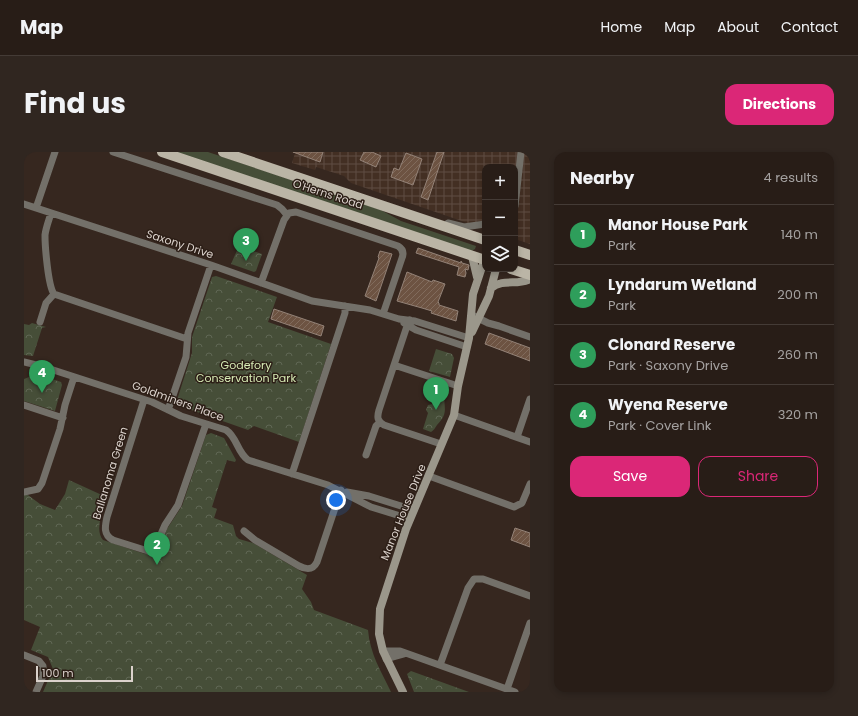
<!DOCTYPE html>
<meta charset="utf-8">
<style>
:root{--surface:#281d17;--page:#302620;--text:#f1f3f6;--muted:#a5a2a1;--line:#443b36;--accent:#db2777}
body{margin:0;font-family:Poppins,sans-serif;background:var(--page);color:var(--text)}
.controls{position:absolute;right:12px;top:12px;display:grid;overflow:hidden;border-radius:8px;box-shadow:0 2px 6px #0003}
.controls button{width:36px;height:36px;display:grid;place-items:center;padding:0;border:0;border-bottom:1px solid var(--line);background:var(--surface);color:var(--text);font:20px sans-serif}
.scale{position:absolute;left:12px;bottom:10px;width:97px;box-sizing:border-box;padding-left:4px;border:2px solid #dbd2cc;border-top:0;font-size:11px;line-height:14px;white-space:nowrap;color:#dbd2cc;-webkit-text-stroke:3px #2c1e16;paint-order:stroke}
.you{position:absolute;left:312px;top:348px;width:14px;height:14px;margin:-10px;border:3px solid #fff;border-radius:50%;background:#1a73e8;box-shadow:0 0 0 6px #1a73e833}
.badge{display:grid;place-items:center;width:26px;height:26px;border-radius:50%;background:var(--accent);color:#fff;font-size:13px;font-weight:700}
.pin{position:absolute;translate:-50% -33px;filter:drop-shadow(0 1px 2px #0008)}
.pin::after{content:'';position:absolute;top:21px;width:14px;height:12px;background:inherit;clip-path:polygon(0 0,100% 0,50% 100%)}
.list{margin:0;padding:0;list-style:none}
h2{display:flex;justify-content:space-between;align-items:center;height:52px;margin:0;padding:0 16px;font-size:17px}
h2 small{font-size:13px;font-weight:400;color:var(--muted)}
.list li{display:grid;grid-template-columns:26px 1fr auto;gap:12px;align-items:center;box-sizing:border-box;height:60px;padding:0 16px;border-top:1px solid var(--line)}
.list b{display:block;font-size:15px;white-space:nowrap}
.list p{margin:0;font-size:13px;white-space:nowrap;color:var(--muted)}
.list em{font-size:13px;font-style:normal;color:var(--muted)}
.actions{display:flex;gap:8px;padding:12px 16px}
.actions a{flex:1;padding:9px 0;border:1px solid var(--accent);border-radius:12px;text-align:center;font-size:14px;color:var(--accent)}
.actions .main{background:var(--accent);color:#fff}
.icon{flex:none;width:22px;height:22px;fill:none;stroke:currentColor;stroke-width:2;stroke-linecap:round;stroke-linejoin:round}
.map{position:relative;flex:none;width:506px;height:540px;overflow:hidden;border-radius:12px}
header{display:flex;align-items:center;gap:24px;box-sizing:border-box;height:56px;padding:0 20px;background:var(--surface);border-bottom:1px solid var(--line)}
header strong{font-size:19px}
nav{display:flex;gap:22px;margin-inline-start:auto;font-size:14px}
.intro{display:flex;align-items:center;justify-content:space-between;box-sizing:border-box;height:96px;padding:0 24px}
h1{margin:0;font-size:28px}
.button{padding:10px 18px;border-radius:12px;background:var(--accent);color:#fff;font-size:14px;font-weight:700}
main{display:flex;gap:24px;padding:0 24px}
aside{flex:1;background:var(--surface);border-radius:12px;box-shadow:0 2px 6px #0003}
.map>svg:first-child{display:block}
.industrial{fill:url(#industrial-grid)}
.grass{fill:#464e38}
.forest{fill:url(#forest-crowns)}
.building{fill:url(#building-hatch);stroke:#938277}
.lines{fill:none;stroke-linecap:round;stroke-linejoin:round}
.street{stroke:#737069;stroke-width:7}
.secondary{stroke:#9b978b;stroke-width:8}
.primary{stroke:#bbb5a6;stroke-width:10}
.labels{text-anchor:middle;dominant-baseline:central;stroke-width:3;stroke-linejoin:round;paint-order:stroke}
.street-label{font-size:11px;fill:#dbd2cc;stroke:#2c1e16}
.park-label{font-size:11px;fill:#d7ebb5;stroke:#2c1e16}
</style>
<header>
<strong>Map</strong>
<nav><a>Home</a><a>Map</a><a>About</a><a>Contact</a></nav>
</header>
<div class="intro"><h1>Find us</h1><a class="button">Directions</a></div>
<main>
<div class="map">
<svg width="506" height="540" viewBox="0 0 506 540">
<defs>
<pattern id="industrial-grid" width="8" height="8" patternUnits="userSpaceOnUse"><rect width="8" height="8" fill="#432f23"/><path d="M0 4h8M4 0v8" fill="none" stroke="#5e4c42"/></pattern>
<pattern id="forest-crowns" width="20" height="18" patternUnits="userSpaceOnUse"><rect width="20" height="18" fill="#464e38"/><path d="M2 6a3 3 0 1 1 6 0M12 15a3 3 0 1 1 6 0" fill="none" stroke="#606754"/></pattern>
<pattern id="building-hatch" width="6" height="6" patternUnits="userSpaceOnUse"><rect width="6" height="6" fill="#6d5342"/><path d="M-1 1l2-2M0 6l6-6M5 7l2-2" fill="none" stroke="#816b5c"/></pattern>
</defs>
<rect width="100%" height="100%" fill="#36271f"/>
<!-- industrial -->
<path class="industrial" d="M267,0H506V92L491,87V15H461V77L327,31L320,24L292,15L291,18L268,11L271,1Z"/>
<!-- grass -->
<path class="grass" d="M143,0H184L357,58L377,69L452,94L451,97L446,100Z"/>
<!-- forest -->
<path class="forest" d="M215,94L238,102L232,119L230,120L207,112Z
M192,124L253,145L244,170L307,192L275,290L230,274L224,278L156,254L153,248L168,201V185L188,125Z
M8,171L22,175L18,176L9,204L0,203V172L5,173Z
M412,197L428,202L430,206L426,225L405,219Z
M13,222L37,230L38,233L31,259L0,249V227Z
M415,236L422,238C417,254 427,259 413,273C411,276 410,278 407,280L399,277L404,261L402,258L404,253L409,252Z
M187,281L200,286L212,308L211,310L203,308L188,355L193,357L190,366L209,373L212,384L215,387L229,391L283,423L278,437L287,450L290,458L344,478C346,502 357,519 367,540H19L29,517L24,505L7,498L16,475L0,468V343H4L16,352L31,358L41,342L45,328L80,344L78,351L80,352C78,363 71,378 79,388L121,402H130L134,399L143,377L158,354L182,283Z
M387,519L445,540H390L383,522Z"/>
<!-- building -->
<path class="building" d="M269,0H299L296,10Z
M340,0H348L357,4L352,15L336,8Z
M413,0H420L404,48L397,45Z
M382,1L398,7L389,33L367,25L370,16L375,18Z
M394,96L437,111V109L438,111L445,113L444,118L441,117L442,121L441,125L433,123L435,115L392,101Z
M356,99L368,102L352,149L341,144L355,106L354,105Z
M383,120L408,130L409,128L421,132L414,150L415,151V153L434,159L432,169L407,161L408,159L398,156L373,149Z
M250,157L300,174L297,184L247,167Z
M465,181L506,196V209L461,192Z
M491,376L506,381V395L487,388Z"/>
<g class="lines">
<!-- street -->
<path class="street" d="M89,0L253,53L258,57L263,63
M0,52L187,113L288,149L346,158L375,167L391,169L445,186
M491,54L497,0
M12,56L31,0
M27,61C25,68 22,75 21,83C21,94 24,134 30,142L163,187
M424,71L440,75L461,72
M237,131L260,68L265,61L272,60L374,94C379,97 380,101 378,106L359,162
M450,164L464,171L475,174L506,185
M386,168L382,177L355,258C353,265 353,269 360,273L417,292
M16,170L22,151L30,142
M380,171L392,178L443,195
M0,210L20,215L128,250L157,264L202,278C213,285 213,300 224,308L304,333L347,355L386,367
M370,213L434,234
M120,248L83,365C81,374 79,383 89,388L124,399L127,398L131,396L141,373L154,353L182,272
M0,253L39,266
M144,258L162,205L164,181L187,113
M430,263L506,290
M493,285L506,247
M342,303L352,274L356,270
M268,322L321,161V154
M405,324L490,355L498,351L506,332
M0,340L14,337L18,331L36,277L41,253L50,225
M323,340L345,344L390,358
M220,379L231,388L275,414C283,418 289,418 293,410L317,338
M359,499H376L491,540
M0,503L15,509L19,514V524L12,540
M362,507L380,502
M416,513L444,436L450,427H459L506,444
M483,537L506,471"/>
<!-- secondary -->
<path class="secondary" d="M448,104L453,125
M467,136C480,126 493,134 506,127
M448,180L465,144L472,117
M379,540L359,499L355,482L356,457L382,377L430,263L434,234L445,186L449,142L461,106"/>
<!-- primary -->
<path class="primary" d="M138,0L461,108
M199,0L461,88
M491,98L506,103
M487,117L506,123"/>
</g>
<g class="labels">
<!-- street labels -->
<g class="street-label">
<text transform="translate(304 42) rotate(18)">O'Herns Road</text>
<text transform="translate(156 92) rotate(18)">Saxony Drive</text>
<text transform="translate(154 249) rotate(20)">Goldminers Place</text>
<text transform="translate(86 321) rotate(-73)">Ballanoma Green</text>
<text transform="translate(379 360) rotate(-68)">Manor House Drive</text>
</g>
<!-- park labels -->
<g class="park-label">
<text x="222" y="213">Godefory<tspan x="222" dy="13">Conservation Park</tspan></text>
</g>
</g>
</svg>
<div class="controls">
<button>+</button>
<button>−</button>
<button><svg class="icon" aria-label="layers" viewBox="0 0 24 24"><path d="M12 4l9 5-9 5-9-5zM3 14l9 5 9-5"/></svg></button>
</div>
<div class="scale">100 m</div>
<div class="you"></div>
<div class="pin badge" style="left:412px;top:258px;background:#2e9e5b">1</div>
<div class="pin badge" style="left:133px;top:413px;background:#2e9e5b">2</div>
<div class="pin badge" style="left:222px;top:109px;background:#2e9e5b">3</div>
<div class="pin badge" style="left:18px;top:241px;background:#2e9e5b">4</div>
</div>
<aside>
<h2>Nearby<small>4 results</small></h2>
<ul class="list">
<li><span class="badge" style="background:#2e9e5b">1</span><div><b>Manor House Park</b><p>Park</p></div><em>140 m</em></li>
<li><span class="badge" style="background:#2e9e5b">2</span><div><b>Lyndarum Wetland</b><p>Park</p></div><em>200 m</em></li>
<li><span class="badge" style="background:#2e9e5b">3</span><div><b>Clonard Reserve</b><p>Park · Saxony Drive</p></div><em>260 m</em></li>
<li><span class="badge" style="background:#2e9e5b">4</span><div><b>Wyena Reserve</b><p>Park · Cover Link</p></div><em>320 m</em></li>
</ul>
<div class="actions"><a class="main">Save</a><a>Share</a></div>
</aside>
</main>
